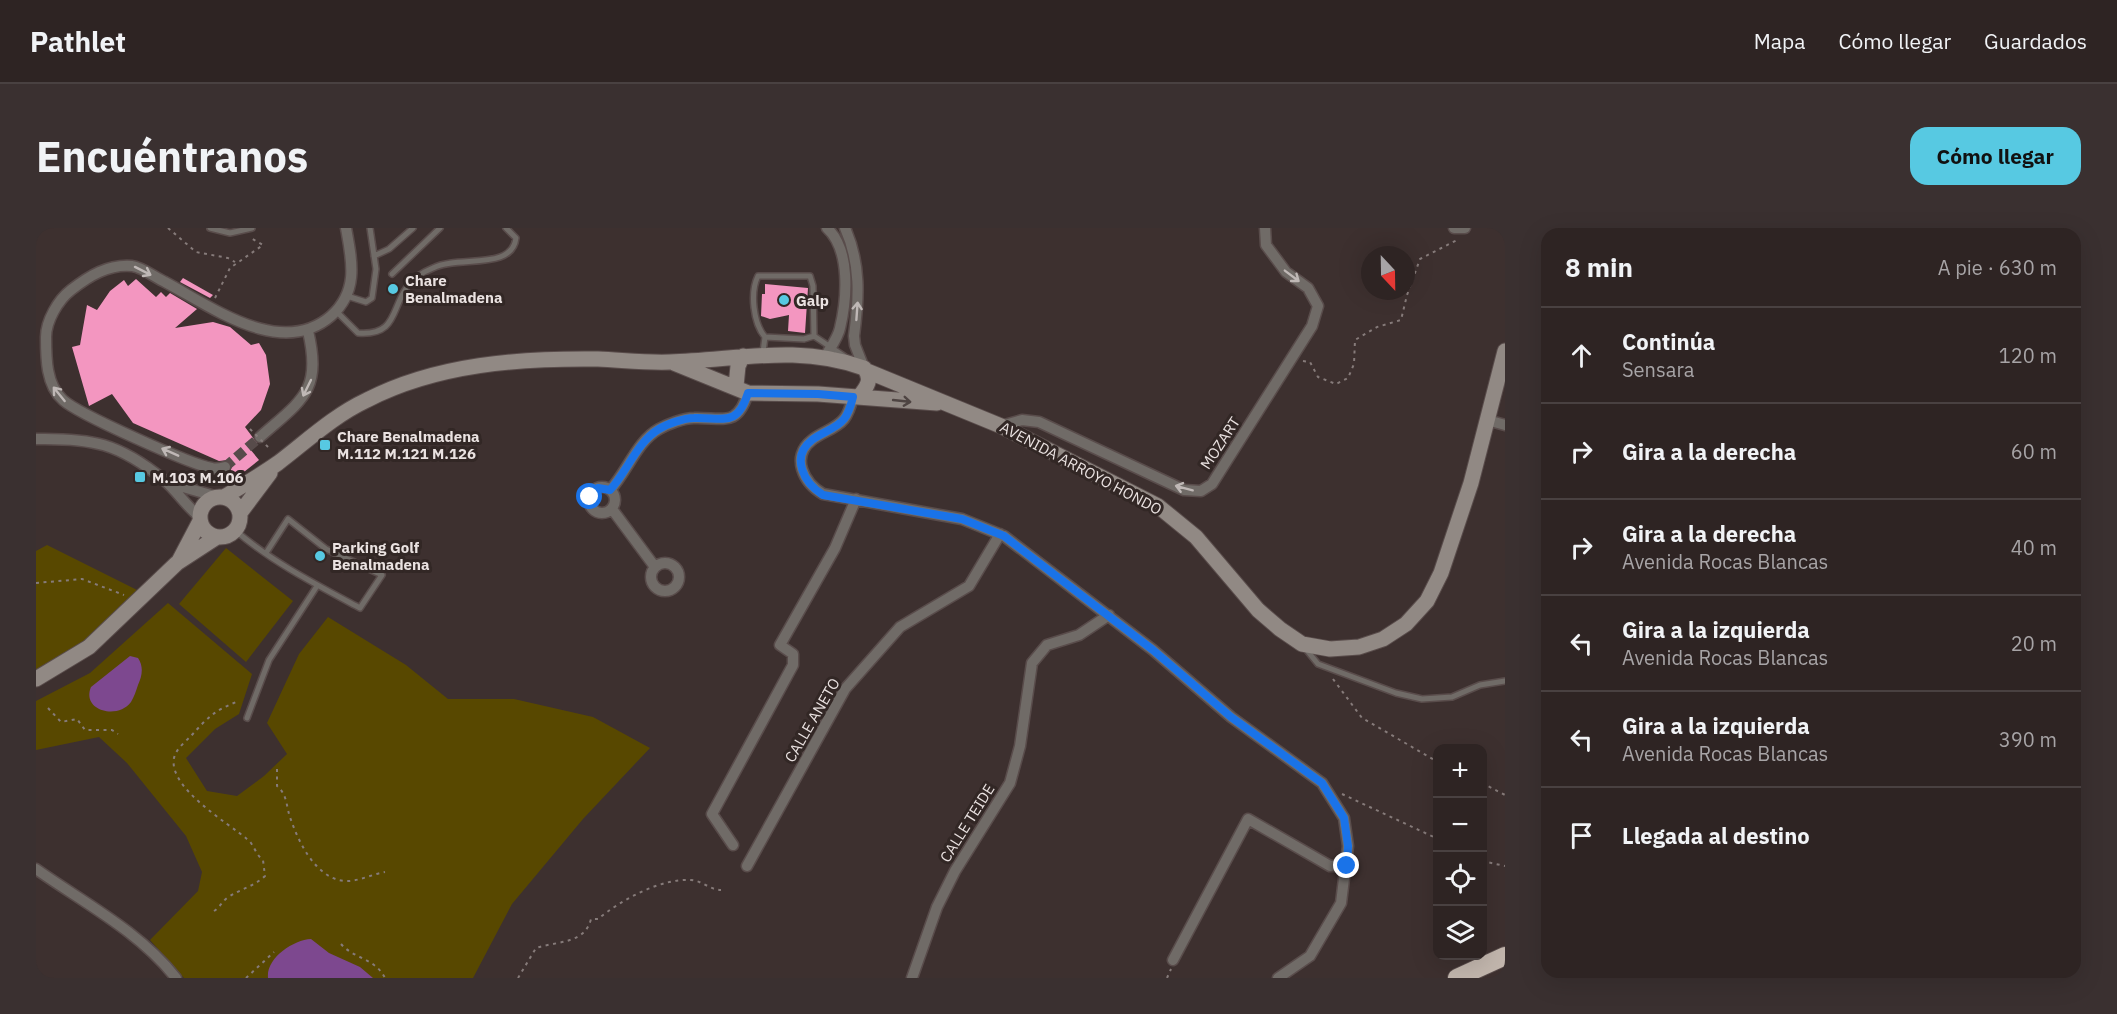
<!DOCTYPE html>
<html lang="es">
<meta charset="utf-8">
<style>
:root{--surface:#2e2423;--page:#3a3030;--text:#f1f3f6;--muted:#a7a4a6;--line:#494141;--accent:#57c9e2}
body{margin:0;font-family:"IBM Plex Sans",sans-serif;background:var(--page);color:var(--text)}
.controls{position:absolute;right:18px;bottom:18px;display:grid;overflow:hidden;border-radius:12px;box-shadow:0 6px 24px #0002}
.controls button{width:54px;height:54px;display:grid;place-items:center;padding:0;border:0;border-bottom:2px solid var(--line);background:var(--surface);color:var(--text);font:30px sans-serif}
.compass{position:absolute;left:1325px;top:18px;width:54px;height:54px;border-radius:50%;background:var(--surface);box-shadow:0 6px 24px #0002;rotate:158deg}
.stop{position:absolute;width:18px;height:18px;margin:-14px;border:4px solid #1a73e8;border-radius:50%;background:#fff}
.stop.end{background:#1a73e8;border-color:#fff;box-shadow:0 2px 6px #0008}
.list{margin:0;padding:0;list-style:none}
h2{display:flex;justify-content:space-between;align-items:center;height:78px;margin:0;padding:0 24px;font-size:26px}
h2 small{font-size:20px;font-weight:400;color:var(--muted)}
.list li{display:grid;grid-template-columns:39px 1fr auto;gap:18px;align-items:center;box-sizing:border-box;height:96px;padding:0 24px;border-top:2px solid var(--line)}
.list b{display:block;font-size:22px;white-space:nowrap}
.list p{margin:0;font-size:20px;white-space:nowrap;color:var(--muted)}
.list em{font-size:20px;font-style:normal;color:var(--muted)}
.icon{flex:none;width:33px;height:33px;fill:none;stroke:currentColor;stroke-width:2;stroke-linecap:round;stroke-linejoin:round}
.map{position:relative;flex:none;width:1469px;height:750px;overflow:hidden;border-radius:18px}
header{display:flex;align-items:center;gap:36px;box-sizing:border-box;height:84px;padding:0 30px;background:var(--surface);border-bottom:2px solid var(--line)}
header strong{font-size:28px}
nav{display:flex;gap:33px;margin-inline-start:auto;font-size:21px}
.intro{display:flex;align-items:center;justify-content:space-between;box-sizing:border-box;height:144px;padding:0 36px}
h1{margin:0;font-size:42px}
.button{padding:15px 27px;border-radius:18px;background:var(--accent);color:#111;font-size:21px;font-weight:700}
main{display:flex;gap:36px;padding:0 36px}
aside{flex:1;background:var(--surface);border-radius:18px;box-shadow:0 6px 24px #0002}
.map>svg:first-child{display:block}
.green{fill:#584800}
.water{fill:#7d488f}
.building{fill:#f396c0}
.lines{fill:none;stroke-linecap:round;stroke-linejoin:round}
.street-tunnel{stroke:#574b4a;stroke-width:10;stroke-dasharray:10 5;stroke-linecap:butt}
.lane-casing{stroke:#594c4b;stroke-width:8}
.street-casing{stroke:#594c4b;stroke-width:13}
.secondary-casing{stroke:#594c4b;stroke-width:17}
.highway-casing{stroke:#594c4b;stroke-width:20}
.path{stroke:#867b7a;stroke-width:2;stroke-dasharray:3 4.5;stroke-linecap:butt}
.lane{stroke:#706b67;stroke-width:5}
.street{stroke:#706b67;stroke-width:10}
.secondary{stroke:#918984;stroke-width:15}
.highway{stroke:#c2b6ad;stroke-width:18}
.path-bridge{stroke:#867b7a;stroke-width:2;stroke-dasharray:3 4.5;stroke-linecap:butt}
.oneway{stroke:#bfb8b6}
.oneway2{stroke:#4e4442}
.route{stroke:#1a73e8;stroke-width:8}
.poi-dot{fill:#57c9e2;stroke:#322725;stroke-width:2}
.labels{text-anchor:middle;dominant-baseline:central;stroke-width:6;stroke-linejoin:round;paint-order:stroke}
.poi-label{font-size:15px;font-weight:bold;fill:#eae2e1;stroke:#322725;text-anchor:start}
.street-label{font-size:15px;fill:#eae2e1;stroke:#322725}
</style>
<header>
<strong>Pathlet</strong>
<nav><a>Mapa</a><a>Cómo llegar</a><a>Guardados</a></nav>
</header>
<div class="intro"><h1>Encuéntranos</h1><a class="button">Cómo llegar</a></div>
<main>
<div class="map">
<svg width="1469" height="750" viewBox="0 0 1469 750">
<rect width="100%" height="100%" fill="#3d302f"/>
<!-- green -->
<path class="green" d="M11,317L101,362L47,414L0,443V323Z
M190,320L257,373L210,434L143,376Z
M132,375L216,446L203,486L179,501L150,530L171,563L201,568L228,548L251,526L231,495L263,426L292,389L370,437L412,471H478L557,489L614,520L547,591L476,676L437,750H148L114,712L162,663L166,644L150,608L91,535L63,509L0,522V473L54,445Z"/>
<!-- water -->
<path class="water" d="M94,428L102,430C108,439 106,448 102,457C100,463 98,469 95,474C82,492 45,483 55,459Z
M275,711L293,725L324,739L337,750H232C230,730 257,712 275,711Z"/>
<!-- building -->
<path class="building" d="M147,50L177,67L174,70L144,54Z
M100,51L120,69L125,64L130,69L134,65L161,81L139,100L177,94L194,99L215,117L223,115L230,127L234,156L225,182L209,199L221,215L214,221L223,232L199,251L194,245L196,238L192,232L183,233L97,195L76,166L53,178L36,119L44,117L51,77L61,82L74,63L88,52L92,58Z
M729,56L772,60L769,105L752,103L753,87L734,91L725,88L726,66H729Z"/>
<g class="lines">
<!-- street-tunnel -->
<path class="street-tunnel" d="M189,239L224,209"/>
<defs>
<path id="lane" d="M174,0L194,5L216,0
M338,28L353,21L377,0
M356,46L404,0
M311,68L330,74L336,70L340,41L334,0
M300,83L322,105C361,108 355,81 371,59C377,50 387,44 397,40C423,27 476,43 480,10L470,0
M778,108L811,130
M727,124L729,109L768,111L778,108L777,58L774,48H722C714,64 717,95 729,109
M200,303C236,334 281,357 324,380L346,347L290,321L252,291L230,325
M1269,420L1282,436L1360,465L1386,471L1416,469L1444,457L1469,453
M211,490L233,432L281,358"/>
<path id="street" d="M809,0C825,36 823,70 818,108L819,117L828,140
M1418,0H1429
M789,129C794,120 802,110 804,100C811,71 815,22 791,0
M817,169C815,177 813,185 808,191C800,201 786,204 776,212C754,229 768,255 787,266L926,291L968,308L1117,422L1195,489L1286,555L1308,590L1312,618L1305,675L1274,728L1242,750
M1451,192L1469,197
M965,198L986,192L1003,194L1148,262L1165,263L1176,256L1276,98L1282,78L1272,60L1250,44L1230,17L1229,0
M224,209C267,171 286,163 272,103
M0,211C56,210 83,215 128,252C141,263 150,278 164,289
M189,239C185,240 180,241 176,240C156,237 42,186 27,172C10,157 10,130 10,109C10,93 22,72 35,62C53,48 72,36 96,38C106,39 120,50 129,54C176,79 245,131 295,88C323,63 316,33 310,0
M133,255L182,269
M553 272a13 13 0 1 1 26 0a13 13 0 1 1-26 0Z
M574,262C591,244 601,213 623,201C632,196 648,190 658,190C687,189 701,200 712,165
M576,281L619,339
M615 349a14 14 0 1 1 28 0a14 14 0 1 1-28 0Z
M697,617L676,586L757,437V426L744,417L799,320L820,271
M711,638L809,461L864,399L933,358L964,306
M0,641C48,675 103,703 140,750
M1137,732L1212,591L1294,638L1311,637
M876,750L901,679L919,643L974,555L984,518L996,435L1011,417L1043,407L1073,387"/>
<path id="secondary" d="M638,135L712,165L782,166L901,175
M831,143L965,198L1122,278L1160,309L1222,382L1244,401L1266,416L1294,421L1323,419L1347,411L1370,396L1391,373L1405,345L1435,255L1469,123
M700,158L702,138L707,128
M164 289a20 20 0 1 1 40 0a20 20 0 1 1-40 0Z
M188,269C206,258 225,247 242,235C271,213 297,188 331,172C401,136 484,130 562,131C586,132 610,135 634,134C701,132 762,116 828,140C837,151 831,159 823,169
M204,285L234,245
M143,333L164,293
M0,451L53,419L141,335L181,309"/>
<path id="highway" d="M1421,750L1469,728"/>
</defs>
<!-- lane casing -->
<use href="#lane" class="lane-casing"/>
<!-- street casing -->
<use href="#street" class="street-casing"/>
<!-- secondary casing -->
<use href="#secondary" class="secondary-casing"/>
<!-- highway casing -->
<use href="#highway" class="highway-casing"/>
<!-- path -->
<path class="path" d="M132,0L160,24L192,30L199,34
M179,70L194,40L227,17L213,9
M1267,133L1274,134L1282,149L1300,156L1312,150L1318,136L1319,112L1341,99L1365,92L1371,67L1384,31L1421,12
M0,355L46,351L88,367
M1297,451L1326,490L1402,534
M12,480L25,494L41,491L49,502H76L82,506
M241,541V558C252,567 250,580 255,592C263,615 280,650 308,653C322,654 336,646 349,644
M1446,555L1469,567
M1306,566L1402,611
M1446,633L1469,638
M178,683C184,679 186,674 191,670C204,661 217,659 229,648L227,632C219,626 218,616 211,611C192,595 132,560 138,530C140,521 149,514 155,508C172,489 179,482 203,473
M305,716C318,731 339,730 349,750
M210,750L238,724
M482,750L500,720C521,713 549,716 555,691H562C585,672 625,650 655,652C667,653 674,662 685,662
M1131,750L1135,741"/>
<!-- lane -->
<use href="#lane" class="lane"/>
<!-- street -->
<use href="#street" class="street"/>
<!-- secondary -->
<use href="#secondary" class="secondary"/>
<!-- highway -->
<use href="#highway" class="highway"/>
<!-- path-bridge -->
<path class="path-bridge" d="M214,201L233,220"/>
</g>
<!-- one-way arrows -->
<defs><path id="oneway-shaft" d="M-6 0H5M1.5-3L5.5 0L1.5 3" fill="none" stroke-width="1.6" stroke-linecap="round" stroke-linejoin="round" transform="scale(1.5)"/></defs>
<g class="oneway">
<use href="#oneway-shaft" transform="translate(107 43) rotate(27)"/>
<use href="#oneway-shaft" transform="translate(1256 48) rotate(37)"/>
<use href="#oneway-shaft" transform="translate(821 83) rotate(-86)"/>
<use href="#oneway-shaft" transform="translate(271 160) rotate(116)"/>
<use href="#oneway-shaft" transform="translate(23 166) rotate(-129)"/>
<use href="#oneway-shaft" transform="translate(134 224) rotate(-156)"/>
<use href="#oneway-shaft" transform="translate(1148 260) rotate(-165)"/>
</g>
<use class="oneway2" href="#oneway-shaft" transform="translate(866 173) rotate(6)"/>
<g class="lines">
<!-- route -->
<path class="route" d="M554,269L562,260L574,262C591,244 601,214 623,201C631,196 648,190 658,190C687,189 701,200 712,165L782,166L817,169C815,177 813,185 808,191C800,201 786,204 776,212C754,229 768,255 787,267L926,291L968,308L1117,422L1195,489L1286,555L1308,590L1312,618L1311,638"/>
</g>
<!-- markers -->
<g class="poi-dot">
<circle cx="357" cy="61" r="6"/>
<circle cx="748" cy="72" r="6"/>
<rect x="283" y="211" width="12" height="12" rx="3"/>
<rect x="98" y="243" width="12" height="12" rx="3"/>
<circle cx="284" cy="328" r="6"/>
</g>
<g class="labels">
<!-- poi labels -->
<g class="poi-label">
<text x="369" y="52">Chare<tspan x="369" dy="17">Benalmadena</tspan></text>
<text x="760" y="72">Galp</text>
<text x="301" y="208">Chare Benalmadena<tspan x="301" dy="17">M.112 M.121 M.126</tspan></text>
<text x="116" y="249">M.103 M.106</text>
<text x="296" y="319">Parking Golf<tspan x="296" dy="17">Benalmadena</tspan></text>
</g>
<!-- street labels -->
<g class="street-label">
<text transform="translate(1184 215) rotate(-57)">MOZART</text>
<text transform="translate(1045 240) rotate(28)">AVENIDA ARROYO HONDO</text>
<text transform="translate(776 492) rotate(-60)">CALLE ANETO</text>
<text transform="translate(931 595) rotate(-58)">CALLE TEIDE</text>
</g>
</g>
</svg>
<div class="controls">
<button>+</button>
<button>−</button>
<button><svg class="icon" aria-label="locate" viewBox="0 0 24 24"><circle cx="12" cy="12" r="6"/><path d="M12 2v4M12 18v4M2 12h4M18 12h4"/></svg></button>
<button><svg class="icon" aria-label="layers" viewBox="0 0 24 24"><path d="M12 4l9 5-9 5-9-5zM3 14l9 5 9-5"/></svg></button>
</div>
<svg class="compass" viewBox="-18 -18 36 36"><path d="M0-13l5 13h-10z" fill="#e53935"/><path d="M0 13l5-13h-10z" fill="#a7a4a6"/></svg>
<div class="stop" style="left:554px;top:269px"></div>
<div class="stop end" style="left:1311px;top:638px"></div>
</div>
<aside>
<h2>8 min<small>A pie · 630 m</small></h2>
<ul class="list">
<li><svg class="icon" aria-label="ahead" viewBox="0 0 24 24"><path d="M12 20V5M6 11l6-6 6 6"/></svg><div><b>Continúa</b><p>Sensara</p></div><em>120 m</em></li>
<li><svg class="icon" aria-label="right" viewBox="0 0 24 24"><path d="M7 20v-9h11M14 6l5 5-5 5"/></svg><div><b>Gira a la derecha</b></div><em>60 m</em></li>
<li><svg class="icon" aria-label="right" viewBox="0 0 24 24"><path d="M7 20v-9h11M14 6l5 5-5 5"/></svg><div><b>Gira a la derecha</b><p>Avenida Rocas Blancas</p></div><em>40 m</em></li>
<li><svg class="icon" aria-label="left" viewBox="0 0 24 24"><path d="M17 20v-9H6M10 6l-5 5 5 5"/></svg><div><b>Gira a la izquierda</b><p>Avenida Rocas Blancas</p></div><em>20 m</em></li>
<li><svg class="icon" aria-label="left" viewBox="0 0 24 24"><path d="M17 20v-9H6M10 6l-5 5 5 5"/></svg><div><b>Gira a la izquierda</b><p>Avenida Rocas Blancas</p></div><em>390 m</em></li>
<li><svg class="icon" aria-label="arrive" viewBox="0 0 24 24"><path d="M6 21V4h12l-3 4 3 4H6"/></svg><div><b>Llegada al destino</b></div></li>
</ul>
</aside>
</main>
